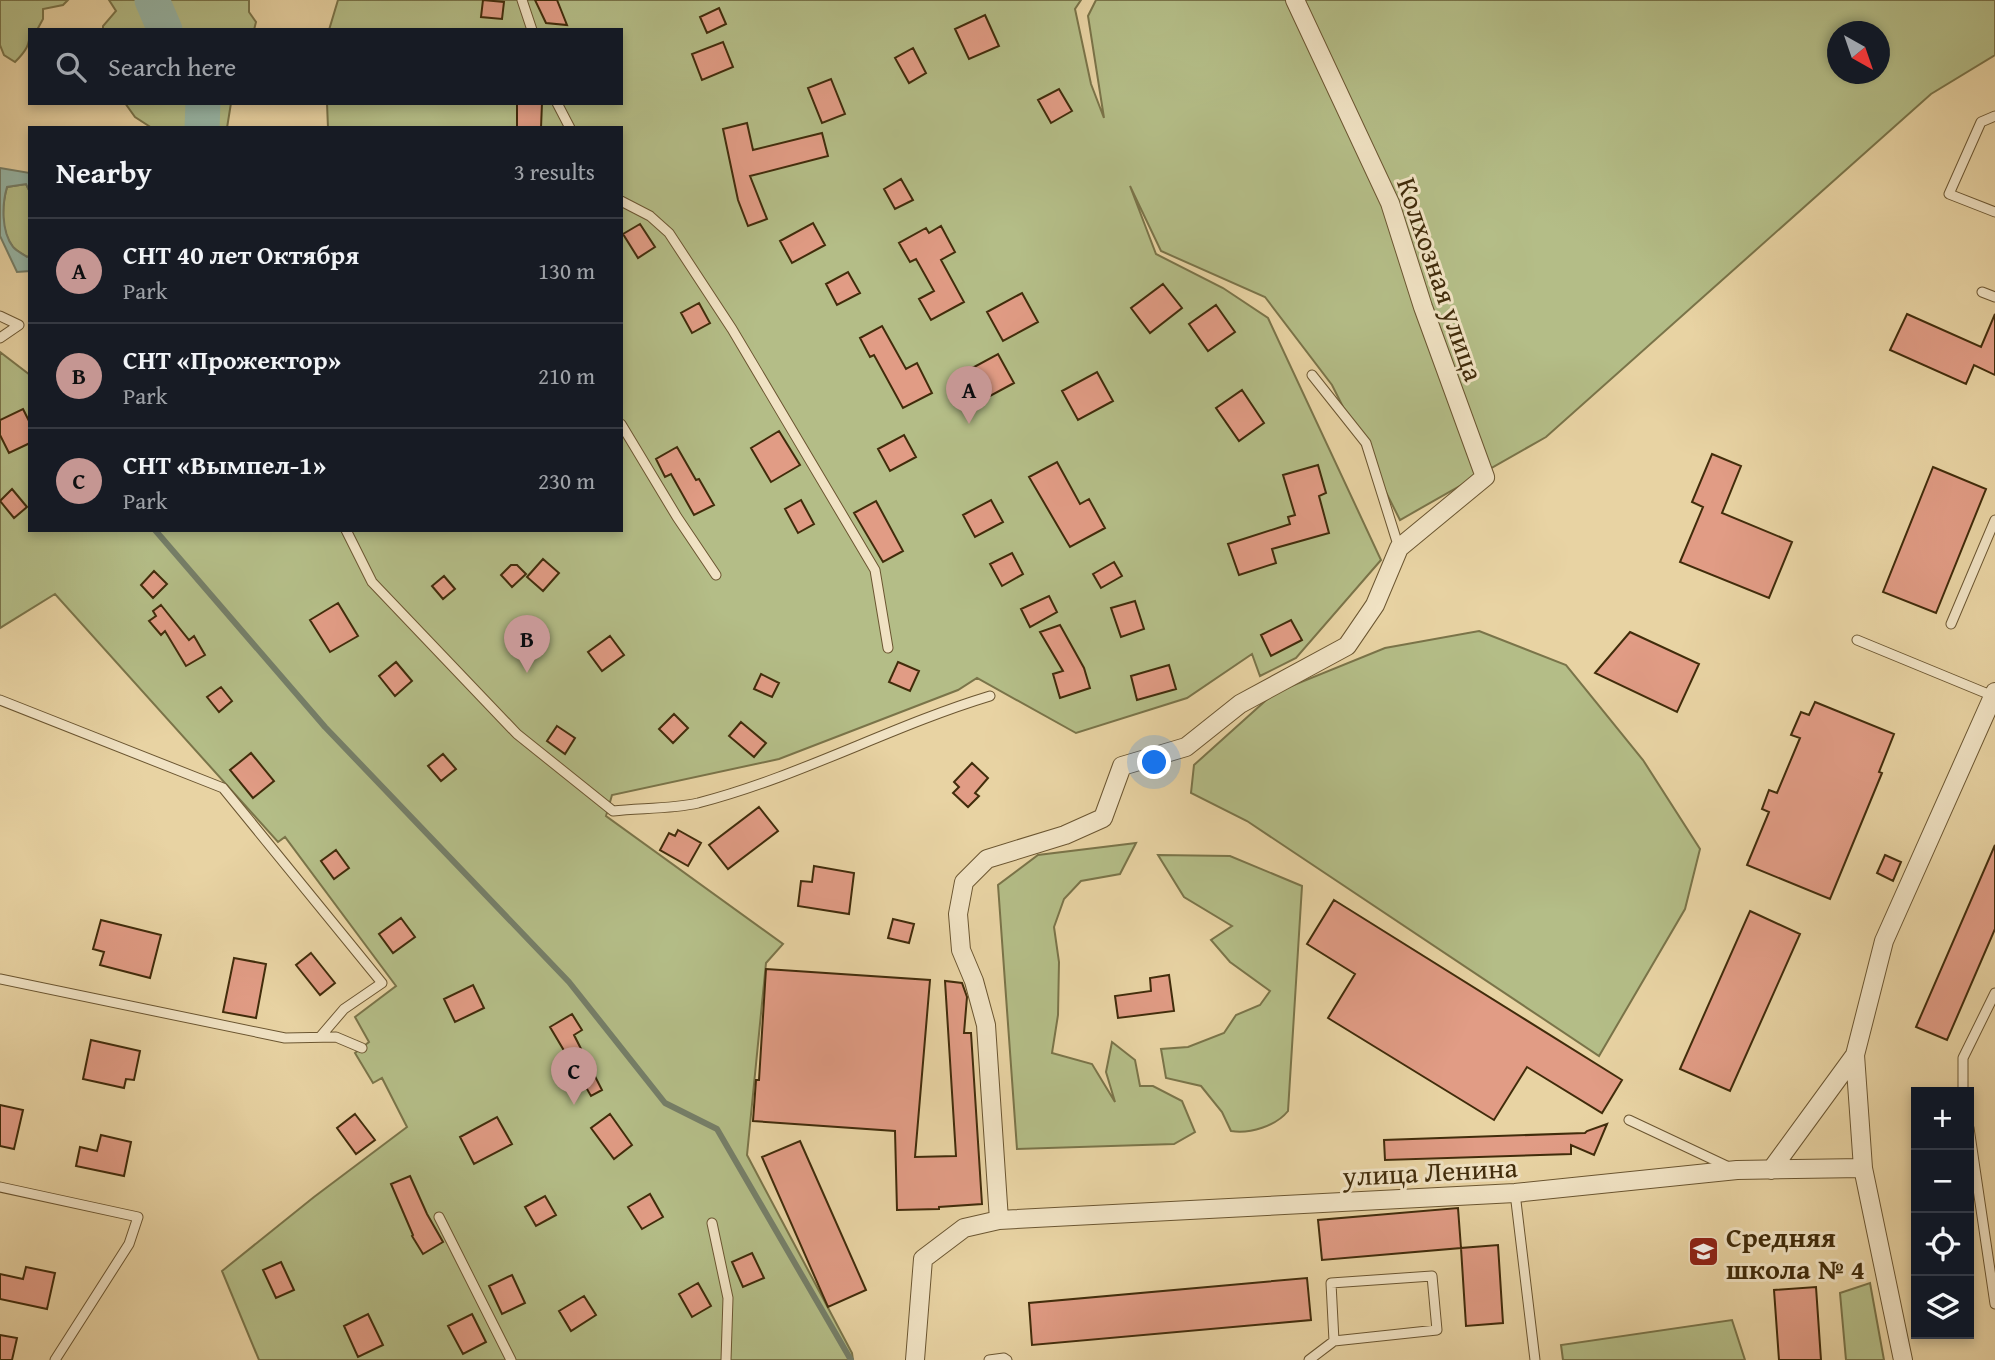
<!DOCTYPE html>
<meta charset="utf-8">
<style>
:root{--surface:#171b24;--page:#242831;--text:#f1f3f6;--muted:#9ea1a6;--line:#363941;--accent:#c59692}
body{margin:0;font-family:"Gentium Book Plus",serif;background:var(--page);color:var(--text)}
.controls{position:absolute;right:21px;bottom:21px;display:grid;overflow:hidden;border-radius:0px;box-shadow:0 4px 10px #0003}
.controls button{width:63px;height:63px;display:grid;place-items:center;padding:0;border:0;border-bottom:2px solid var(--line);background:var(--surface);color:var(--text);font:35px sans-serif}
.compass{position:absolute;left:1827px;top:21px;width:63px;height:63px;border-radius:50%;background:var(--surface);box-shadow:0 4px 10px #0003;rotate:140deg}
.you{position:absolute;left:1155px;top:763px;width:24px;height:24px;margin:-18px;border:5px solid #fff;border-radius:50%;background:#1a73e8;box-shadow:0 0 0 10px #1a73e833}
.badge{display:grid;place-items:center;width:46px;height:46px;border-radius:50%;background:var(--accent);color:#111;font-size:23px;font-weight:700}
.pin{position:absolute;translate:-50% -58px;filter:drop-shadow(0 2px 4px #0008)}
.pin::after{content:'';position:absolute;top:37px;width:24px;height:21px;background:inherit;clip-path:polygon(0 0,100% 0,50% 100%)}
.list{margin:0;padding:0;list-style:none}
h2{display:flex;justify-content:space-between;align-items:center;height:91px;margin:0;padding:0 28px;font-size:30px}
h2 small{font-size:23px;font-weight:400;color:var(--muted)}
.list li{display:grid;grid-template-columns:46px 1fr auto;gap:21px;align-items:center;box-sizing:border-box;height:105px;padding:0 28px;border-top:2px solid var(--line)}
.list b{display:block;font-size:26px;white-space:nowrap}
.list p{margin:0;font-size:23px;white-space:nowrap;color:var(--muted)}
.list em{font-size:23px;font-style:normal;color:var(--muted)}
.icon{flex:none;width:38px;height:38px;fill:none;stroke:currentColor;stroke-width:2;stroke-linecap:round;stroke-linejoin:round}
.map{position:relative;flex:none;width:1995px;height:1360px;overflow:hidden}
.search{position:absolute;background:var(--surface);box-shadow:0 4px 10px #0003;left:28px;top:28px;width:595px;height:77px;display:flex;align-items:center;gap:18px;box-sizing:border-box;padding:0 24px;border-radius:0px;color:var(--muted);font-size:26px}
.panel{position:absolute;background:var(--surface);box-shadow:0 4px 10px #0003;left:28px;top:126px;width:595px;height:406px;border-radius:0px}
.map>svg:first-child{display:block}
.green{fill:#b4bd87;stroke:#7a7449;stroke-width:2;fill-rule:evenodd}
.water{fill:#97b7a8;stroke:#757f69;stroke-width:2}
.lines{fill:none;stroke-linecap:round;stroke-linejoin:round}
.stream{stroke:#757f69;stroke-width:6}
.river{stroke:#97b7a8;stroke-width:35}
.building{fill:#e19c85;stroke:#412c0b;stroke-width:2}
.service-casing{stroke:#6b5631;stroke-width:11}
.minor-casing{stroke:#6b5631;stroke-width:20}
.service{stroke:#f0e2c3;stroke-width:9}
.minor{stroke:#f0e2c3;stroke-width:18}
.labels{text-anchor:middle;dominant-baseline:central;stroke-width:6;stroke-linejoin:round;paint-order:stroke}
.street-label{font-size:28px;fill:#412c0b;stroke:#f0e2c3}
.poi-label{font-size:28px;font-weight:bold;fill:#412c0b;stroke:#f0e2c3;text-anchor:start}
</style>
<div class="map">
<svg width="1995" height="1360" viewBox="0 0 1995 1360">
<rect width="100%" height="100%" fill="#e8d3a3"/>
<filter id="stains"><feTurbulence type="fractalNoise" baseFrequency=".00286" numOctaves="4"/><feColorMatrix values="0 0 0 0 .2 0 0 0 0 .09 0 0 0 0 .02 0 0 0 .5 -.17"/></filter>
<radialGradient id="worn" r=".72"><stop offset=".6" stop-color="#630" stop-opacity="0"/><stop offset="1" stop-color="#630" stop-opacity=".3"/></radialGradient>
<!-- green -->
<path class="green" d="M0,0H68L63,5L43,9V19L37,30H30C30,45 26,51 15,62L4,55L0,45Z
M109,0H249V12L256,22L254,30H103V26L116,11Z
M338,0H1081L1075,9L1091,84L1104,118L1088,16L1096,0H1995V55L1931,94L1546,437L1400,520L1332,385L1265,297L1161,251L1130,186L1156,254L1223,288L1268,318L1381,560L1296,658L1260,676L1252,654L1187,698L1076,733L977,678L958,690L779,759L612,795L606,816L783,944L766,963L747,1155L852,1353L853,1360H259L222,1271L314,1197L407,1127L382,1078L373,1083L355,1053L369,1042L355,1017L396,986L285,837L278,842L55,594L0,628V352L30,375V530H621V128H328L327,103H621V30H329ZM1838,32H1880V74H1838Z
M125,103H231L227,128H152L135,117Z
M26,184L30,192V256L27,257C23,254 17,251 13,247C0,231 2,205 7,187Z
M1479,631L1566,665L1643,760L1700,849L1685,909L1599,1056L1247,821L1191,793L1194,765L1274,693L1385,648Z
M1136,843L1120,874L1081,881L1064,899L1054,927L1059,962L1058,1015L1052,1053L1092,1064L1115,1102L1106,1072L1112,1042L1135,1060L1140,1086H1153L1182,1101L1195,1132L1174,1144L1017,1149L998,885L1038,855Z
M1158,855L1230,856L1302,886L1288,1111C1276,1126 1250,1134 1231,1131L1222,1112L1201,1086L1166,1078L1161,1049L1188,1047L1224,1033L1236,1015L1260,1005L1270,991L1230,962L1211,940L1232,926L1184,897Z
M1870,1283L1884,1360H1846L1840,1293Z
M1732,1320L1745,1360H1563L1561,1345Z"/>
<!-- water -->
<path class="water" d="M0,168L30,173V192L26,184L7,187C2,204 1,231 13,247C16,251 23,254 27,257L30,256V271L17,272L0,236Z"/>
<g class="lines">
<!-- stream -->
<path class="stream" d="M155,530L325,727L569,982L665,1103L717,1129L851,1360"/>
<!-- river -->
<path class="river" d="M152,0L165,30
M202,128L203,103"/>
</g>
<!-- building -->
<path class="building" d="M483,0L504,2L502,19L481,17Z
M535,0H557L567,25L546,23Z
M719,8L726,24L707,33L700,17Z
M985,15L999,46L969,59L955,29Z
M723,42L733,67L702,80L692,54Z
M913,48L926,73L909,83L895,58Z
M831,79L845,114L822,123L808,88Z
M1059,89L1072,111L1051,123L1038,100Z
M517,103H542L541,128H517Z
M747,123L753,150L822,133L828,156L750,176L767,219L748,226L738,200L723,129Z
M901,179L913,200L895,209L884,189Z
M813,223L825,245L792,263L780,241Z
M640,224L655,247L638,258L623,234Z
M941,226L955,252L941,260L964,302L931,320L919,299L934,291L916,259L910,262L899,243L926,228L929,233Z
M848,272L860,293L837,305L826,284Z
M1163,284L1182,308L1150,333L1131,308Z
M1022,293L1038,322L1003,341L987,312Z
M699,303L710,323L692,333L681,313Z
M1216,305L1235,332L1208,351L1189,324Z
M1907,314L1981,347L1995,314V375L1974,365L1966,384L1890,350Z
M882,326L906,369L917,363L932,393L903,408L874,355L870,357L860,338Z
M998,354L1014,383L979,402L963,373Z
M1097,372L1113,401L1078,420L1062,391Z
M1242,390L1264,423L1239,441L1216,408Z
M23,409L30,423V443L9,453L0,435V420Z
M779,431L800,465L771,482L751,448Z
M904,435L916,457L890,471L878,449Z
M677,447L696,480L699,479L714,505L694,515L671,474L665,477L656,459Z
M1712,454L1741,466L1722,513L1792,542L1769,598L1680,562L1703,507L1692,502Z
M1057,462L1080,504L1089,499L1105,528L1070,547L1029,477Z
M1318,465L1326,493L1319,496L1329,533L1272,549L1276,563L1239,575L1228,544L1290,524L1288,517L1295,515L1283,475Z
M1933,467L1986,489L1936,613L1883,592Z
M12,489L27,507L14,518L0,501Z
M801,500L814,524L798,533L785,509Z
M991,500L1003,522L975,537L963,515Z
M876,501L903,551L883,562L854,513Z
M1012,553L1023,574L1002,586L990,564Z
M543,559L559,573L543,591L527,577Z
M1114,562L1122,576L1101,588L1093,574Z
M511,565H517L526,574L512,587L501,575Z
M154,571L167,584L153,598L141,585Z
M444,576L455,589L443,599L432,586Z
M1049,596L1057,612L1030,627L1021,609Z
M1135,601L1144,629L1121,637L1111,608Z
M338,603L358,636L330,652L310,620Z
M161,605L189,640L194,636L205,655L186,666L165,631L161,635L149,621L156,616L153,611Z
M1291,620L1302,640L1271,656L1261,635Z
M1060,625L1084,668L1090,688L1060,698L1053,674L1063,671L1040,632Z
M1630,632L1699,664L1677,712L1595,673Z
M610,636L624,655L602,671L588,652Z
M396,662L412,681L395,696L379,676Z
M898,662L919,671L910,691L889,682Z
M1169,665L1176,689L1137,700L1131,676Z
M761,674L779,683L772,697L754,689Z
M221,687L232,701L219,712L207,697Z
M1815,702L1894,734L1879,772L1882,773L1830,899L1747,865L1769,812L1762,809L1769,790L1777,793L1800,738L1791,735L1801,712L1809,715Z
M674,714L688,728L673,743L659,729Z
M741,722L766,743L754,757L729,736Z
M557,726L575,738L565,754L547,741Z
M251,753L274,781L253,798L230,770Z
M443,754L456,769L441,781L428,766Z
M972,763L988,778L975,793L979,796L968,807L953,793L959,787L954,782Z
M759,807L778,831L728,869L709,845Z
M678,830L701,843L688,866L660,850L669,833L675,836Z
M1995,845V929L1947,1040L1916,1027Z
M336,850L349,868L334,879L321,861Z
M1885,855L1901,862L1893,881L1877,873Z
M814,866L854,873L849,914L798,906L801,881L812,882Z
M1334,900L1622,1080L1602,1113L1527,1067L1494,1120L1328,1018L1355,974L1307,944Z
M1750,911L1800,934L1730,1091L1680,1069Z
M401,918L415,937L393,953L379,934Z
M893,919L914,924L909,943L888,938Z
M101,920L161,935L150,978L100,965L104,952L93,949Z
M311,953L335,983L320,995L296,965Z
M234,958L266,964L256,1018L223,1012Z
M766,969L930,980L915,1157L956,1156L945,981L962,983L967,997L964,1033H971L982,1204L939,1207V1209L897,1210L895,1131L753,1121L756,1080H759Z
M1169,975L1174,1011L1118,1018L1115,996L1151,991L1150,978Z
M473,985L484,1008L455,1022L444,999Z
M572,1014L582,1030L574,1035L602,1090L591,1096L583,1082L576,1086L563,1061L569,1059L550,1027Z
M91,1040L140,1051L134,1080L126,1079L124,1088L83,1079Z
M0,1105L23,1110L14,1149L0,1146Z
M355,1114L375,1140L356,1154L337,1128Z
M610,1114L632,1145L614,1159L591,1128Z
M497,1117L512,1144L474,1164L460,1137Z
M1607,1124L1594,1155L1571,1145V1154L1385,1160L1384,1140L1585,1133L1587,1131Z
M101,1135L131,1142L124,1176L76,1166L80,1147L97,1151Z
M800,1141L866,1290L828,1307L762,1157Z
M410,1176L427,1214L443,1242L423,1254L412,1236L413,1235L391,1184Z
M650,1194L663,1217L642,1229L628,1207Z
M545,1196L556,1215L536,1226L525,1207Z
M1458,1208L1461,1248L1322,1260L1318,1220Z
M1498,1245L1503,1323L1466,1326L1461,1248Z
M752,1253L764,1278L743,1287L732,1262Z
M281,1262L294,1290L276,1298L263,1270Z
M26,1267L55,1273L47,1309L0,1299V1274L23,1279Z
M512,1275L525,1303L502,1314L489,1286Z
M1307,1278L1311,1320L1032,1345L1029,1303Z
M698,1283L711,1306L692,1317L679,1294Z
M1816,1287L1821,1360H1779L1774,1290Z
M584,1296L596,1315L571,1331L559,1311Z
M368,1314L383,1345L358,1357L344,1326Z
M472,1314L486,1342L463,1354L448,1326Z
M0,1335L17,1338L12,1360H0Z"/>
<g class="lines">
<defs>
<path id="service" d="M522,0L532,30
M557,103L570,128
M1995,116L1981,122L1949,194L1995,212
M621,201L650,216L669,233L732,329L875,570L888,648
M1982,292L1995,297
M0,316L19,325L0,338
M1312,375L1366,443L1399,548
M621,424L677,517L716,575
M346,530L372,582L517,734L613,811C640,808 672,809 698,803C799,777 891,726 990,696
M1951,624L1995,520
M1857,640L1993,696
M0,700L223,788L382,983L344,1009L320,1037
M0,979L285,1038L336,1037L362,1048
M1963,1092V1058L1995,993
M1629,1120L1731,1168
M1969,1128L1995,1304
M0,1187L138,1217L129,1244L55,1360
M1515,1193L1535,1360
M439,1217L511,1360
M712,1223L728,1298L726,1360
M989,1360L1004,1358L1007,1360
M1309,1360L1334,1341L1437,1330L1432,1276L1331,1283L1334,1341"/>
<path id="minor" d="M1771,1170L1855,1055
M999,1220L986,1025L974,981L961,950L958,914L964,882L987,859L1065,835L1103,818L1122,766L1186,747L1240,704L1347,646L1375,605L1399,548L1485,477L1423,307L1390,203L1295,0
M915,1360L923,1259L964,1228L999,1220L1515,1193L1737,1170L1863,1168
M1903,1360L1863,1168L1855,1055L1884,941L1995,692"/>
</defs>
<!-- service casing -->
<use href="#service" class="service-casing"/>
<!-- minor casing -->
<use href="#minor" class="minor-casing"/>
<!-- service -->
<use href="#service" class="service"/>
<!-- minor -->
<use href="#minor" class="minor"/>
</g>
<!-- icons -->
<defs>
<symbol id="school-square" viewBox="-11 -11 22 22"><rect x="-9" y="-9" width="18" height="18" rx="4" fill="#8f2418" stroke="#f0e2c3"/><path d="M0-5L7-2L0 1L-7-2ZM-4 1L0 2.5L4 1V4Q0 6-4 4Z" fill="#fff"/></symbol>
</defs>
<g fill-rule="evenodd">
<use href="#school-square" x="1686" y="1234" width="35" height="35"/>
</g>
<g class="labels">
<!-- street labels -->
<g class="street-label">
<text transform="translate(1441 279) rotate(71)">Колхозная улица</text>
<text transform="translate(1430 1171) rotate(-3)">улица Ленина</text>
</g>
<!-- poi labels -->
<g class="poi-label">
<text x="1726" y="1236">Средняя<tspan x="1726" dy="32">школа № 4</tspan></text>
</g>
</g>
<rect width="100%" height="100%" filter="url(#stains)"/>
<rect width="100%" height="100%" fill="url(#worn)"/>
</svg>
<div class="controls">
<button>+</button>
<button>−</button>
<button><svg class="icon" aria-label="locate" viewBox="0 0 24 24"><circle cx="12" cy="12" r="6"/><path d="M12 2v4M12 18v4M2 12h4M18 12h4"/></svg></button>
<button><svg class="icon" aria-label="layers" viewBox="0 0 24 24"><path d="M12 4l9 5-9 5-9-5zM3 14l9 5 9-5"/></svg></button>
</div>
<svg class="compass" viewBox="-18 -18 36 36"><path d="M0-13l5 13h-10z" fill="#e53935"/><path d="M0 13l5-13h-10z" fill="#9ea1a6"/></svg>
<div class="you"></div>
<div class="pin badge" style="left:969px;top:424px">A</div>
<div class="pin badge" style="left:527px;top:673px">B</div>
<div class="pin badge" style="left:574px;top:1105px">C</div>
<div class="search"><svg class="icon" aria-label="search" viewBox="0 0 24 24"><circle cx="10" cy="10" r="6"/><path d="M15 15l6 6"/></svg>Search here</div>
<section class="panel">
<h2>Nearby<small>3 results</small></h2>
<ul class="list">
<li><span class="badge">A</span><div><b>СНТ 40 лет Октября</b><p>Park</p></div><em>130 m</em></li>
<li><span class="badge">B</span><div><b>СНТ «Прожектор»</b><p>Park</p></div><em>210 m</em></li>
<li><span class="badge">C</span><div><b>СНТ «Вымпел-1»</b><p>Park</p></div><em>230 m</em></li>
</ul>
</section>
</div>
